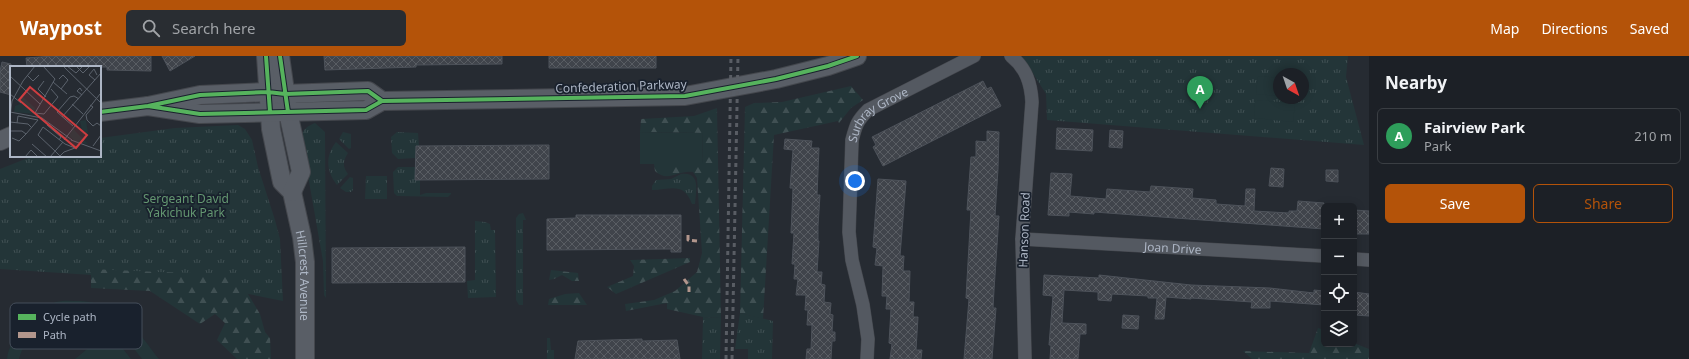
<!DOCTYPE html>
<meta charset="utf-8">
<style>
:root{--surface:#1c2026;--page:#292d32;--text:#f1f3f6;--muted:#a0a3a7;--line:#3a3e43;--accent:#b45309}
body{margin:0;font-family:"Noto Sans",sans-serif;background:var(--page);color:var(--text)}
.controls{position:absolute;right:12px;bottom:12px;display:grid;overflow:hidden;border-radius:6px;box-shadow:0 2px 10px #0003}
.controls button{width:36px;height:36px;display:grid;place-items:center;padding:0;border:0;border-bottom:1px solid var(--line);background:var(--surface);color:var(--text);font:20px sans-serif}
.compass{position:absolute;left:1273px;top:12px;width:36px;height:36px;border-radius:50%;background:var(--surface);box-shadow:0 2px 10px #0003;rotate:140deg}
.you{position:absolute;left:855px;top:125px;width:14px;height:14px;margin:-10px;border:3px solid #fff;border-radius:50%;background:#1a73e8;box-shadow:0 0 0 6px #1a73e833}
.badge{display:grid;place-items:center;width:26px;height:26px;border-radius:50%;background:var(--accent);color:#fff;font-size:13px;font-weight:700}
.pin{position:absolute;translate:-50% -33px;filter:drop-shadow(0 1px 2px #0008)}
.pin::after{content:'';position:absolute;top:21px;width:14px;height:12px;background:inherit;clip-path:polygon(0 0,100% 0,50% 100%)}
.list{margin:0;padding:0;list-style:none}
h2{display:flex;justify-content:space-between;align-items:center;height:52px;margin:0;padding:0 16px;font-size:17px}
h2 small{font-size:13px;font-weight:400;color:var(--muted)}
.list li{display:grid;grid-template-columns:26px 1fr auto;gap:12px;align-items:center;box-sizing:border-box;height:56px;margin:0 8px 8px;padding:0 8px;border:1px solid var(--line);border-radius:6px}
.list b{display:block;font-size:15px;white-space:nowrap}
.list p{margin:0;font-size:13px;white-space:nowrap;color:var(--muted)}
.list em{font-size:13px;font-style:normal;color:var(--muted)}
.actions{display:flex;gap:8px;padding:12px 16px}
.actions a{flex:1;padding:9px 0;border:1px solid var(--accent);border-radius:6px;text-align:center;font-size:14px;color:var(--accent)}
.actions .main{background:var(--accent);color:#fff}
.icon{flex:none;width:22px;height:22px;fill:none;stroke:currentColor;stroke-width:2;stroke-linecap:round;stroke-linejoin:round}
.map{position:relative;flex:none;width:1369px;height:303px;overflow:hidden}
header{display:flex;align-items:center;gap:24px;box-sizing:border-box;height:56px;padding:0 20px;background:var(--accent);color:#fff}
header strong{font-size:19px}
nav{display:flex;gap:22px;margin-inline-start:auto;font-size:14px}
.search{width:280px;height:36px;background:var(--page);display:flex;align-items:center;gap:10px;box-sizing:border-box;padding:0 14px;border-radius:6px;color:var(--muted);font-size:15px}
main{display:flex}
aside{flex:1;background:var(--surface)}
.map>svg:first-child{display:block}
.grass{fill:url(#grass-tufts);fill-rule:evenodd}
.forest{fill:url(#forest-firs)}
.garden{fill:#233538}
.building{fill:url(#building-cross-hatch);stroke:#4d525a}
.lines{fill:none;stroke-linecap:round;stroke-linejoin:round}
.street-casing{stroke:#44474d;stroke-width:14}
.secondary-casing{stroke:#44474d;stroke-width:20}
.street{stroke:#545961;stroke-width:13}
.secondary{stroke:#595e66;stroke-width:18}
.rail{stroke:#595d64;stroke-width:3;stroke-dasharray:4 4;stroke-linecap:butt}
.quiet{stroke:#b2968c;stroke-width:3;stroke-dasharray:6 3;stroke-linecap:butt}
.cycleway-casing{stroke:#19212d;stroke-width:6}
.cycleway{stroke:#56b35d;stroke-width:4}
.labels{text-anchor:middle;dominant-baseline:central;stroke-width:3.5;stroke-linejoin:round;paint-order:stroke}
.street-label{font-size:12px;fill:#adb6c5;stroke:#19212d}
.park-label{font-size:12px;fill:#649771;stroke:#19212d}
.inset-road{fill:none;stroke:#5c636d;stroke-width:1}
.view{fill:#d03d40;fill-opacity:0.15;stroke:#d03d40;stroke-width:2}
.inset-edge{fill:none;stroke:#adb6c5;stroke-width:2}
.key{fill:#19212d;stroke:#454e5b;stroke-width:1}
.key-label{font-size:11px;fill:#adb6c5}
</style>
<header>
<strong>Waypost</strong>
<div class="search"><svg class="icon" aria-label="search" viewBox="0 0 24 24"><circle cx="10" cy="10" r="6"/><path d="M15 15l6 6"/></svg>Search here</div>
<nav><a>Map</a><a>Directions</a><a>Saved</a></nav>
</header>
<main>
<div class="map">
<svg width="1369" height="303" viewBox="0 0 1369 303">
<defs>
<pattern id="grass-tufts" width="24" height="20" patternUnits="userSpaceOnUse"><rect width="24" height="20" fill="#233538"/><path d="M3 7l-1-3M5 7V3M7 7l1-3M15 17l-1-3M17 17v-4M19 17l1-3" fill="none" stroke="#405053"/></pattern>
<pattern id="forest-firs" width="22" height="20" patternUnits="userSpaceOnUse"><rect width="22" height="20" fill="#233538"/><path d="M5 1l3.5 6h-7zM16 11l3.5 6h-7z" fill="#405053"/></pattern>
<pattern id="building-cross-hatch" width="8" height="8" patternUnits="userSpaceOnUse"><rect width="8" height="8" fill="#40444b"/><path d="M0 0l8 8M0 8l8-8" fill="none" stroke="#595d63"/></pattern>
</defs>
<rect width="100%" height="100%" fill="#262b32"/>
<!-- grass -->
<path class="grass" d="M1022,0H1348L1346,21L1364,89L1047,64L1046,38ZM1279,18H1303V42H1279Z
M315,67L325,76L326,242L324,239L323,205L301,80C304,72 308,70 315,67Z
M238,69L245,73L252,84L258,111L275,164L280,183L283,245L184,225L0,213V113L33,100H100V82L175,72Z
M343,76L351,78V92L349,93L339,83Z
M397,76L418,77L419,90H416V102L398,103L392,97L391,81Z
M336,86L348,97C343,105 342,110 348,118L337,129C326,115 325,100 336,86Z
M398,111H416L415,124H420V139L426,137H451V138L448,141L397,140L394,137L393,116Z
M681,118C701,116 696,134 695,148H692C683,125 671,134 652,134V130L656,124L671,123Z
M366,120H387V143H365Z
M350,121L353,122V134L351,136H346L340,132Z
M523,157L526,164H523V249H519L516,244V162L519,158Z
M475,165L485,166L490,168L491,174H495L496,241L468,242L467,225L475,224Z
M740,257L773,265L772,303H748V293H735Z
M703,261L721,262L720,303H702Z
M547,282H550L551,294H554V303H547Z"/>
<!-- forest -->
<path class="forest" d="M851,30L863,44L851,52L839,67L838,65L774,79L763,263L740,257L745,51L754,47L782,46Z
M717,52L721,262L703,261L667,253V247L626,255L625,248L654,244L675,235L697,216L702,197L697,122L693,116C677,114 668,127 655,115L654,108H702L703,77L640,76L641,63L694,60Z
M690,202V206L616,238L607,231L633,220L634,210L630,204Z
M91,213L159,216L224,218L248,238L260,258L265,276L270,282L271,303H237L217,284L225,267L215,258L200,268L150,235L91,232Z
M551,214L578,217L579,225H572L562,219L554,223L549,224Z
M579,237L587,249H548L549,243L565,238Z
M1318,272L1324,274V288H1354V287L1369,293V303H1252L1243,295L1309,297Z"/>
<!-- garden -->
<path class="garden" d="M1258,20L1279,22V40L1256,38Z
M1255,44L1295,47L1293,66L1254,62Z
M640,76L703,77L702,108H640Z
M81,245C89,246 98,247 105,250C129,260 144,284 159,303H142C131,289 120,272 104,263C82,251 50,257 33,276C26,284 22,293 19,303H7C9,282 35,252 56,246C63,244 73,245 81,245Z
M109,275L131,303H75Z"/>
<!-- building -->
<path class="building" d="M53,0H151V15L107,14V11H27L26,2Z
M162,0H195L170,15Z
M324,0H502V8L416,9V11L325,14Z
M549,0H656V12H549Z
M2,6L11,8V39L0,36V15Z
M983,25L987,33L991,31L1001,50L883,110L873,91L876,89L872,81Z
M1057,72L1093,74L1092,95L1056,93Z
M1110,74L1123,75L1122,92L1109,91Z
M987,75L999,76L998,113L995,160H999L994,234L993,252H996L992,303H964L969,243L966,242L967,224L971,154H967L971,101H976V85L987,86Z
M785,83L812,85L811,92H819L817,139H820L818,170V185H819L817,216H822L821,228L825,229L824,246L831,247L830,258L833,259L832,276H835V285H832L831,303H806L807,293H811L812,269H807L808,254H805L806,239H796L798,223H794L795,208H792L794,177H791L793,132H790L793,94L784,93Z
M549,89V123L415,124L416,90Z
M1271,112L1284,113L1283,131L1269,130Z
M1326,114H1338V126L1326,125Z
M1051,117L1072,118L1070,140L1106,143L1107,133L1150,136L1151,130L1193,133L1192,142L1216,144V148L1245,150L1246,133H1255L1254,155L1289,157V155H1297L1298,145L1324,147V173L1094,156V158L1069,156V160L1048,159Z
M878,123L906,125L900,200H904L903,215H910L909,246H914L913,261H918L916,294H922L921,303H890L892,288L889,287L891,253H886L887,240H882L883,210L875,209L877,192L873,191Z
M1354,154L1369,155V178H1354Z
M576,159H681V196H671V193L547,194V163L576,162Z
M465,191V226L332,227V192Z
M1044,219L1099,222V219L1191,229L1270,232L1314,237V234L1324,235V249L1270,245V252H1251L1252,246L1191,242V243L1166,241L1164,263H1155L1157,242H1148V240L1112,238L1111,245L1098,244V236L1064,234L1062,267L1086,268V278H1080L1078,303H1050L1051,289H1049L1053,240L1043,239Z
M1354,236L1369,238V260L1354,259Z
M1123,259L1139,260L1138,273L1122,272Z
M642,283V285L677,284L680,303H575L578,285Z"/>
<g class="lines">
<defs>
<g id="street">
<path d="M1011,0C1026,12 1031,27 1032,46L1022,183L1025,303"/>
<path id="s1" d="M1022,183L1324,200"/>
<path d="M1354,203L1369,204"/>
<path id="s2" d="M867,303L868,283L863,249L852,204L849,176L852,84C856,69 857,65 868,54L974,0"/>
</g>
<g id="secondary">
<path id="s3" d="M266,0L271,73L282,126L292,136L302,181L305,206V303"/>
<path d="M280,0L288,56L301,116L292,136"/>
<path d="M148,50L200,58L366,54L382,45L685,40L776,23L828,10L857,0"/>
<path d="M100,56L148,50L200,39L268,36L285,38L368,35L382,45"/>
<path d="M0,85L11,80"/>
</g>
</defs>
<!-- street casing -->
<use href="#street" class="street-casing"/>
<!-- secondary casing -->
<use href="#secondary" class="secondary-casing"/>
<!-- street -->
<use href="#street" class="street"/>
<!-- secondary -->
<use href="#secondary" class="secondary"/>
<!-- rail -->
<path class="rail" d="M726,303L731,0
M732,303L738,0"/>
<!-- quiet -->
<path class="quiet" d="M688,179V184L697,185
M684,223L689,230V236"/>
<defs>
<path id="cycleway" d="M266,0L270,56
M280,0L288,56
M148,50L200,58L366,54L382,45L685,40L776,23L828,10L857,0
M100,56L148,50L200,39L268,36L285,38L368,35L382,45"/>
</defs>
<!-- cycleway casing -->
<use href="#cycleway" class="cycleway-casing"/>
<!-- cycleway -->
<use href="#cycleway" class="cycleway"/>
</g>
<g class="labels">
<!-- street labels -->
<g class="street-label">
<text transform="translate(621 30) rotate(-2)">Confederation Parkway</text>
<text stroke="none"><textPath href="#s2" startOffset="259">Surbray Grove</textPath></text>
<text transform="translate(1024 174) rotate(-88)">Hanson Road</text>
<text stroke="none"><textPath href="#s1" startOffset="151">Joan Drive</textPath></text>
<text stroke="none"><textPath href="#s3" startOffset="226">Hillcrest Avenue</textPath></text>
</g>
<!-- park labels -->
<g class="park-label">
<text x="186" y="142">Sergeant David<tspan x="186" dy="14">Yakichuk Park</tspan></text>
</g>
</g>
<!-- overview -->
<g transform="translate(10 10)">
<rect width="91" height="91" fill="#262b32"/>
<path d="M12,30L25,42L24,48L4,46L5,40L10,38ZM63,62L66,66L78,78L66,76L59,70Z" fill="#233538"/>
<path d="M76,54L78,67L73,69L70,55Z" fill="#233538"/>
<path class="inset-road" d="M33,0L45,13L25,47L34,48L48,31L41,23M53,0L91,37M57,0L66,7L73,0M66,0L73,7L80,0M17,9L23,15L29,9M0,10L30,38M49,13L53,9L58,14L51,23M85,14L79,9L84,3L87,9M34,15L28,23L36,31M43,16L57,28M72,25L70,22L67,25L72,29M0,28L11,37M62,38L73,48M80,39L83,41L76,49L77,54L83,60L87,57L91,60M0,46L32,52L62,74M0,51L2,35L13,15L25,0M52,51L91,7M0,56L18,58L22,62M37,59L51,71L49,74M63,60L47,46L60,31L64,30L69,33M0,61V79M1,65H12L16,68L28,54L8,50L7,57M2,72L9,75L16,68M54,74L90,28M61,74L91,85M22,78L37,91M83,80L91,69M15,91L21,84L28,91M40,91L53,76M50,91V90L54,86L65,82L55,78L33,61L28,69L45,85L51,91"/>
<path class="view" d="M20,21L77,69L66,82L9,34Z"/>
<rect width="91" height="91" class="inset-edge"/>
</g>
<!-- legend -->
<rect x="10" y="247" width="132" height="46" rx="6" class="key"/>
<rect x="18" y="258" width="18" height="6" fill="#56b35d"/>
<rect x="18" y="276" width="18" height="6" fill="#b2968c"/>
<g class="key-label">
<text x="43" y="265">Cycle path</text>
<text x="43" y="283">Path</text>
</g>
</svg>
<div class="controls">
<button>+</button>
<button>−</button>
<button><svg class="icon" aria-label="locate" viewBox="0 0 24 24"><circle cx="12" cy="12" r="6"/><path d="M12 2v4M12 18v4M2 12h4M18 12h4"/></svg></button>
<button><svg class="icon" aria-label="layers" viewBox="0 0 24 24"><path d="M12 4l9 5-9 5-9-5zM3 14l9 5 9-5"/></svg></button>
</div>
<svg class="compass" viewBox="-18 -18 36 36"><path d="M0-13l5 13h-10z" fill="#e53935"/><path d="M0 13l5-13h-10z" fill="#a0a3a7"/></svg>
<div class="you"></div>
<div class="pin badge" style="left:1200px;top:53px;background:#2e9e5b">A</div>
</div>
<aside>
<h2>Nearby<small></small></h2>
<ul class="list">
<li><span class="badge" style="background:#2e9e5b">A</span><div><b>Fairview Park</b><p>Park</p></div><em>210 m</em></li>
</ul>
<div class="actions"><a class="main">Save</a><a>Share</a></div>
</aside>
</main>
